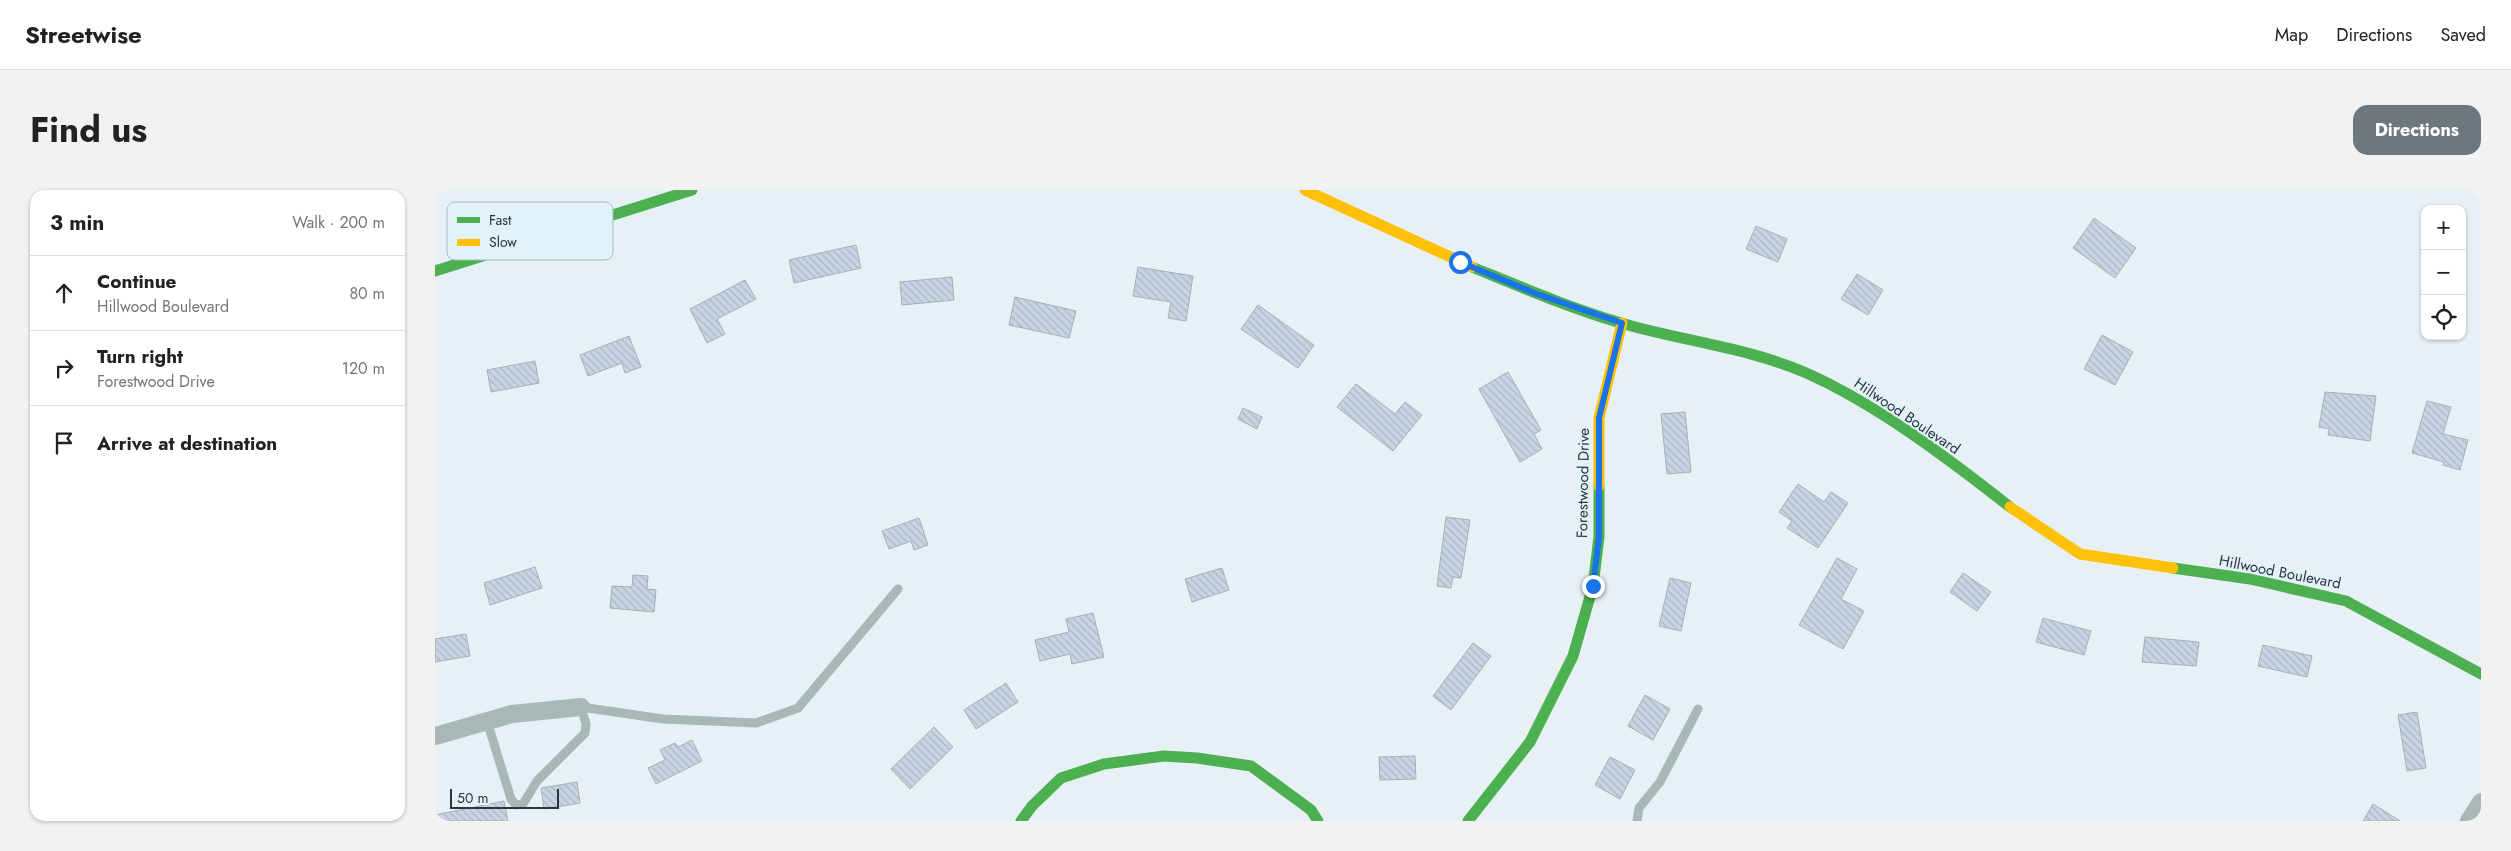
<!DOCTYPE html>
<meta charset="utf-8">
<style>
:root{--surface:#fff;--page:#f2f2f2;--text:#222;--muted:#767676;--line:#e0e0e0;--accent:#6d777d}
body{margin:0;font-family:Jost,sans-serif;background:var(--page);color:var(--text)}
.controls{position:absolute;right:15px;top:15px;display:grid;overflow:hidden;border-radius:10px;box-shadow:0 1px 4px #0004}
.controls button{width:45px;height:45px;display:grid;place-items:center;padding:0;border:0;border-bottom:1px solid var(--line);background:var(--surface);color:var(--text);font:25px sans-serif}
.scale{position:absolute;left:15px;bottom:12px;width:109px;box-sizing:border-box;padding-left:5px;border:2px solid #2b363c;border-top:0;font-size:14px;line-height:18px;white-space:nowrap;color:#2b363c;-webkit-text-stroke:4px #e1f2fb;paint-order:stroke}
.stop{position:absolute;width:15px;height:15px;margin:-11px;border:4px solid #1a73e8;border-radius:50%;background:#fff}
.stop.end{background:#1a73e8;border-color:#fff;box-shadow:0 1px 5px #0008}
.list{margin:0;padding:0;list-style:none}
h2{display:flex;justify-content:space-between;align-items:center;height:65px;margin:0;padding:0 20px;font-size:21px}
h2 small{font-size:16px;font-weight:400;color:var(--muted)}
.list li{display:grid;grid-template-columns:32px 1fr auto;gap:15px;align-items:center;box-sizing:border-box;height:75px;padding:0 20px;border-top:1px solid var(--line)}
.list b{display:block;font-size:19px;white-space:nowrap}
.list p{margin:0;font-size:16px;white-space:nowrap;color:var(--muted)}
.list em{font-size:16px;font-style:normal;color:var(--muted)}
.icon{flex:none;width:28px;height:28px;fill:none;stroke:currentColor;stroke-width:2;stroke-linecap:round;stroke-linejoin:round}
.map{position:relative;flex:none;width:2046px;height:631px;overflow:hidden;border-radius:15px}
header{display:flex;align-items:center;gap:30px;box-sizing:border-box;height:70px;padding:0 25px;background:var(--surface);border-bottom:1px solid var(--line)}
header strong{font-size:24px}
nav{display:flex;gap:28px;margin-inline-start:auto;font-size:18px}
.intro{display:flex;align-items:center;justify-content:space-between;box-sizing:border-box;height:120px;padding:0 30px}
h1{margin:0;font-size:35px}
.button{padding:12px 22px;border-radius:15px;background:var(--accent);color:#fff;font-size:18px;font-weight:700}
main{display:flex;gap:30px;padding:0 30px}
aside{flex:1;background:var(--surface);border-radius:15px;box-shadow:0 1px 4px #0004}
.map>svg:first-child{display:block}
.building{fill:url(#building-back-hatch);stroke:#a8afb5}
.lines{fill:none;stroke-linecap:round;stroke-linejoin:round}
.lane{stroke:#a8b8b9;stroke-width:9}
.street{stroke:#a8b8b9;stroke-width:18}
.fast{stroke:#4caf50;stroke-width:11}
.slow{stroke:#ffc107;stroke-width:11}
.route{stroke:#1a73e8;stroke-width:6}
.labels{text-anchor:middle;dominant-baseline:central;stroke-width:4;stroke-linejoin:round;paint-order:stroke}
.street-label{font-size:15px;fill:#2b363c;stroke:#e1f2fb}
.key{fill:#e1f2fb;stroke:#aabac2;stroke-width:1}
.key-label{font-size:14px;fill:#2b363c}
</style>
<header>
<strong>Streetwise</strong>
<nav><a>Map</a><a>Directions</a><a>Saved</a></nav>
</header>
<div class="intro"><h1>Find us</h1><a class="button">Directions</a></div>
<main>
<aside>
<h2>3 min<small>Walk · 200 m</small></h2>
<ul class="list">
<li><svg class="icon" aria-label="ahead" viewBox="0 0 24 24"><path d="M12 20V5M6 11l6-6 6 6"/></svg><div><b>Continue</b><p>Hillwood Boulevard</p></div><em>80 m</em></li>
<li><svg class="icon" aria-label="right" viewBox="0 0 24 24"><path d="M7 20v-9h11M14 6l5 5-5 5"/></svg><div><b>Turn right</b><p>Forestwood Drive</p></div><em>120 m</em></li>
<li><svg class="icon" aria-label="arrive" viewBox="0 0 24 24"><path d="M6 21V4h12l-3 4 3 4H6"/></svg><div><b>Arrive at destination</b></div></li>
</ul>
</aside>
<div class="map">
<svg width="2046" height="631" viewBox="0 0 2046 631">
<defs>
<pattern id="building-back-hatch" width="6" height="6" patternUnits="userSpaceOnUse" patternTransform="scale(1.25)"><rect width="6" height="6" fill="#c8d4e4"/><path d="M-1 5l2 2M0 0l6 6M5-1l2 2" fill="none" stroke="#acb7c4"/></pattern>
</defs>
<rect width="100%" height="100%" fill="#e7f0f5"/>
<!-- building -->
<path class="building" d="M1659,28L1701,58L1680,88L1638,58Z
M1321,36L1352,49L1343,72L1311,59Z
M421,55L426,78L359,93L354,70Z
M703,77L758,86L751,131L733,128L736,112L698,106Z
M1422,84L1448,100L1433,125L1406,109Z
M517,87L519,110L467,115L465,92Z
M310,90L321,109L282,129L290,144L272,153L255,119Z
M580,107L641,121L634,148L574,135Z
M823,115L879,155L863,178L806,139Z
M1667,145L1698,162L1680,195L1649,179Z
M194,146L206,177L190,183L187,173L153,186L145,165Z
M100,171L104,193L56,202L52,180Z
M1073,182L1106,240L1099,244L1107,259L1085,272L1044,199Z
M921,194L960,224L970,212L987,225L958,261L902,217Z
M1890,202L1941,206L1935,251L1893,245L1894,239L1884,237Z
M1992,211L2016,217L2008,244L2033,250L2025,280L2008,275L2009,272L1977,263Z
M808,218L827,227L822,239L803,229Z
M1250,222L1256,282L1232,284L1226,224Z
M1363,294L1389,312L1396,302L1413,313L1383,358L1352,338L1357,331L1344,322Z
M1011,327L1035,330L1026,388L1018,387L1016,398L1002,396Z
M484,328L493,355L479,360L476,351L454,359L447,341Z
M1402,368L1422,379L1406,409L1429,421L1408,459L1364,435Z
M100,377L107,398L55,415L49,393Z
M787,378L794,400L757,412L750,389Z
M1528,383L1556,402L1542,421L1515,402Z
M198,385L213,386L212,399L221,400L219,422L175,418L177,396L197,397Z
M1235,388L1256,393L1246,441L1224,436Z
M658,423L669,467L637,474L635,464L605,471L600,450L634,442L631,429Z
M1608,428L1656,441L1649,465L1601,452Z
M31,444L35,466L0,472V449Z
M1710,447L1764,452L1761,476L1707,472Z
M1038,453L1056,466L1016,520L998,506Z
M1828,455L1877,466L1872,487L1823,476Z
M571,493L583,512L541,539L529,520Z
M1210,505L1235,519L1218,550L1193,536Z
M1982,522L1991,578L1972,581L1963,525Z
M499,537L518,557L475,599L456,579Z
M257,550L267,571L221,594L213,578L230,570L225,560L240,553L243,557Z
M980,566L981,589L945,590L944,567Z
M1175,567L1200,580L1185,609L1160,595Z
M142,592L145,613L109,619L106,598Z
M69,611L73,631H0V625Z
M1938,614L1965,631H1928Z"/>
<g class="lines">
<!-- lane -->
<path class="lane" d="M52,531L76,609L81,615L88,614L102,591L150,543L151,534L146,517L228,529L321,533L363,518L463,399
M1202,631L1204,618L1225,592L1263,519"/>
<!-- street -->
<path class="street" d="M0,546L77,524L146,517
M2034,631L2046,612"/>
<!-- fast -->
<path class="fast" d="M1037,77C1086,97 1135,118 1186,133C1247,151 1310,157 1369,182C1440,213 1514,269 1575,317
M0,81L257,0
M1738,378L1815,389L1911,411L2046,484
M586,631L597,616L626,588L669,574L729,566L762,568L816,576L876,620L883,631
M1033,631L1095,552L1138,466L1158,396L1164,347V296"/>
<!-- slow -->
<path class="slow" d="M870,0L1037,77
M1164,296V228L1187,133
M1575,317L1645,364L1738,378"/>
</g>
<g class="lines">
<!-- route -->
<path class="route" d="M1025,72L1102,104L1187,133L1164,228V347L1158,396"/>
</g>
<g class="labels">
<!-- street labels -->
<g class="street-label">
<text transform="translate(1472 226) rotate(34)">Hillwood Boulevard</text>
<text transform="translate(1148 293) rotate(-89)">Forestwood Drive</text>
<text transform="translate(1845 382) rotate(11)">Hillwood Boulevard</text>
</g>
</g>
<!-- legend -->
<rect x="12" y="12" width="166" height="58" rx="8" class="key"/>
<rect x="22" y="27" width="23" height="6" fill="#4caf50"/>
<rect x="22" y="49" width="23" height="7" fill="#ffc107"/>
<g class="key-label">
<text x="54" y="35">Fast</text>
<text x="54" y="57">Slow</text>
</g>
</svg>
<div class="controls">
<button>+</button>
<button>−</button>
<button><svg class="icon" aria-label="locate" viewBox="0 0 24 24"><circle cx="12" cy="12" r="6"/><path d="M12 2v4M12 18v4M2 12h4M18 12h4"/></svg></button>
</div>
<div class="scale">50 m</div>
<div class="stop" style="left:1025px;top:72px"></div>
<div class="stop end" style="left:1158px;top:396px"></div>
</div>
</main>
